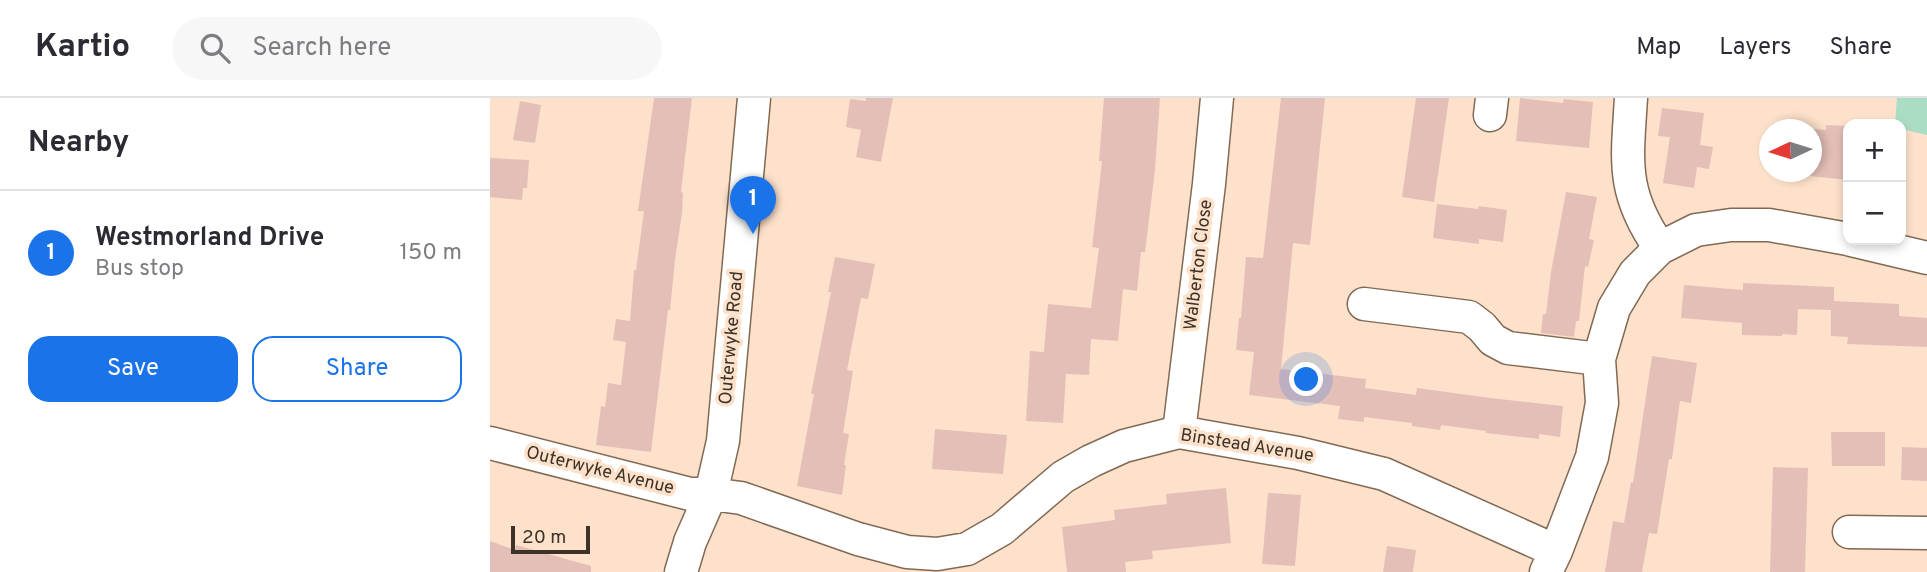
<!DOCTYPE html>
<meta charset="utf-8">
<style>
:root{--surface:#fff;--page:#f7f7f7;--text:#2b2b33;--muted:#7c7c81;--line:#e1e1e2;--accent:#1a73e8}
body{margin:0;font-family:Overpass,sans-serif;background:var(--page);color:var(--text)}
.controls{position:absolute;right:21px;top:21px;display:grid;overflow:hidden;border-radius:14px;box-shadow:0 4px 10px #0003}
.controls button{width:63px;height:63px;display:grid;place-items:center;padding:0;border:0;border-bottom:2px solid var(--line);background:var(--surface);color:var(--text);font:35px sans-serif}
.compass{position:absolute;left:1269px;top:21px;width:63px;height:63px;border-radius:50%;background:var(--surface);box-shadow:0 4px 10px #0003;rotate:266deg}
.scale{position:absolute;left:21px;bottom:18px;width:79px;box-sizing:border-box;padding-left:7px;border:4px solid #3c3228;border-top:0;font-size:19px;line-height:24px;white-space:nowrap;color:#3c3228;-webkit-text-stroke:5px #fde1ca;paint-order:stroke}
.you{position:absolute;left:817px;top:282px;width:24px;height:24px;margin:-18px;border:5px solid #fff;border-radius:50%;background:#1a73e8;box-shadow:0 0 0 10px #1a73e833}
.badge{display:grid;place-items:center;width:46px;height:46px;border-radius:50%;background:var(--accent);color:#fff;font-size:23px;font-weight:700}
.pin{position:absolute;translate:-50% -58px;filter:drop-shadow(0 2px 4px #0008)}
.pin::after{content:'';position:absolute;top:37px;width:24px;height:21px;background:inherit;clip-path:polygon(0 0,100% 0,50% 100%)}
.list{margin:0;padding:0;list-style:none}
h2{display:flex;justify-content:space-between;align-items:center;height:91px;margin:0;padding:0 28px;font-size:30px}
h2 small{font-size:23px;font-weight:400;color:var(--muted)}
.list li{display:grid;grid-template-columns:46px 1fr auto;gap:21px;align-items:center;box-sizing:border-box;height:126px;padding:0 28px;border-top:2px solid var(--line)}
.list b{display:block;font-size:26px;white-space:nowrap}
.list p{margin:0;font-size:23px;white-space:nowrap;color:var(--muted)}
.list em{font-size:23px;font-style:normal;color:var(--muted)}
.actions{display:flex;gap:14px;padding:21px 28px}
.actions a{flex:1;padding:16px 0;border:2px solid var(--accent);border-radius:21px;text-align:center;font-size:24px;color:var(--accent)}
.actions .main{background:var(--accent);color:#fff}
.icon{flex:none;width:38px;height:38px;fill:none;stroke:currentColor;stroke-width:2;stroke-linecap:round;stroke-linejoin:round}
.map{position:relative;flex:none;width:1437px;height:474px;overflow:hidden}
header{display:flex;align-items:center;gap:42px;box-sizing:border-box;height:98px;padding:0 35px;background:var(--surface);border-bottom:2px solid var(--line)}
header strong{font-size:33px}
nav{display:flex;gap:38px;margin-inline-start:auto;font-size:24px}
.search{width:490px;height:63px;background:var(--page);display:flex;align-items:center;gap:18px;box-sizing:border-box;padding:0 24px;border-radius:38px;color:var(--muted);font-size:26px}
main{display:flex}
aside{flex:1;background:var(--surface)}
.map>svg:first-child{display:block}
.garden{fill:#abddc5}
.building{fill:#e4bfb8}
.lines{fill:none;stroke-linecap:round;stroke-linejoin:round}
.minor-casing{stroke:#816954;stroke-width:35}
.minor{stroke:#fff;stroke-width:32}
.labels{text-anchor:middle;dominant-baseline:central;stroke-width:7;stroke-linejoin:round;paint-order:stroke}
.street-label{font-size:18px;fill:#3c3228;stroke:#fde1ca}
</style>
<header>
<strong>Kartio</strong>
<div class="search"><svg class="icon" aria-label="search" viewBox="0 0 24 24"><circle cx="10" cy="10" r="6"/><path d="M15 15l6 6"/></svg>Search here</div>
<nav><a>Map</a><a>Layers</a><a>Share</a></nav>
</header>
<main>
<aside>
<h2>Nearby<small></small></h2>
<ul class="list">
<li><span class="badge">1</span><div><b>Westmorland Drive</b><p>Bus stop</p></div><em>150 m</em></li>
</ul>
<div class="actions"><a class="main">Save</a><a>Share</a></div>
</aside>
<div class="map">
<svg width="1437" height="474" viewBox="0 0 1437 474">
<rect width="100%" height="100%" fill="#fde1ca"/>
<!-- garden -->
<path class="garden" d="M1407,0H1437V37L1411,31V26H1405Z"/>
<!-- building -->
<path class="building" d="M164,0H202L191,94L193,95L192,115L185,162L180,212H178L161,354L106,347L111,308L115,309L118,285L131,287L136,244L123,242L126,221L140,223L144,172H146L154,113H148Z
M376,0H403L391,64L366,59L371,32L356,29L360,1L376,3Z
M614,0H670L665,72L655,154H651L647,193L633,191L628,243L601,241L599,277L576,276L573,325L536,323L540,253L554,254L558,206L601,210L609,150L602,149L612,63H609Z
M791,0H835L820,147L803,145L791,271L876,281L875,290L926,297L927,290L1000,300L1073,308L1070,339L1049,336V341L996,335V333L951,327L950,332L922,328V325L874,319V324L848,321L850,308L759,297L764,254L746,252L749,220H751L756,159L773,160Z
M926,0H959L944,104L912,99Z
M1030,0L1073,5L1074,1L1103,4L1099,50L1026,43Z
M30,3L51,7L45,45L23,42Z
M1172,10L1214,15L1210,47L1223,49L1219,71L1207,69L1204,90L1173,85L1180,39L1168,38Z
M1336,27L1358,28V82L1320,78L1323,31L1336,32Z
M0,60L39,62L37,90H33L32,102L0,99Z
M1076,94L1107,99L1099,141L1104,142L1098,169L1095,168L1089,223H1086L1084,239L1051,235L1053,216H1056L1061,174Z
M947,106L988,111L989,108L1017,112L1013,144L989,141V146L943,140Z
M345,159L385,166L378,201L371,200L357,272L363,273L353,335L359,336L354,367H356L352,397L307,388L324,296H321L341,194H338Z
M1253,185L1344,189V203L1409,206V218L1437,220V249L1357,246L1358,239L1341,238V212L1308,211L1307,237L1292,236V238L1252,237V225L1191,220L1194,187L1253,192Z
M1162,258L1207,265L1201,305L1190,303L1182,361H1179L1167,436L1159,435L1152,474H1115L1123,423L1134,425L1141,384L1143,385Z
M445,331L517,337L513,376L442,371Z
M1341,334H1395V368H1342Z
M1412,349L1437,350V383L1411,382Z
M1283,369L1318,370L1315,474H1280Z
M736,390L741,445L662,453L663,461L635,464L636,474H577L572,429L625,422L624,412L677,406L676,396Z
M778,395L811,397L805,468L772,466Z
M0,443L25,452L26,447L101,468V474H0Z
M897,448L926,452L923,474H893Z"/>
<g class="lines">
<defs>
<path id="minor" d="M1141,0C1137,64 1131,94 1170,150
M1000,17L1002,0
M1361,142L1437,160
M874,206L979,219L992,229L1003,242L1018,250L1109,261
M689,334L719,86L727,0
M0,345L200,396H221L251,400L368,441L417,454L447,456L477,451L512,431L573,379L601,363L634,348L689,334L808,355L894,376L1066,453
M1359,434L1437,435
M191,474L200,444L221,396L233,343L264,0
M1056,474L1066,453L1102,359L1112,305L1109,261L1124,210L1145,175L1170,150L1206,132L1241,127H1279L1358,141"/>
</defs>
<!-- minor casing -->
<use href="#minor" class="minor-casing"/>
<!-- minor -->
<use href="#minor" class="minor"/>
</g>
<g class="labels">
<!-- street labels -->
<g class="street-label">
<text transform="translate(709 167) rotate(-83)">Walberton Close</text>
<text transform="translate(242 240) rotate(-85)">Outerwyke Road</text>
<text transform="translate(757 348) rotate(9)">Binstead Avenue</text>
<text transform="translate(110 373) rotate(14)">Outerwyke Avenue</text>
</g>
</g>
</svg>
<div class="controls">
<button>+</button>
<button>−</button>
</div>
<svg class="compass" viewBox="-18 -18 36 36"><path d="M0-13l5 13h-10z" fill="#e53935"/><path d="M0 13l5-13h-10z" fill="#7c7c81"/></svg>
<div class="scale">20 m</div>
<div class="you"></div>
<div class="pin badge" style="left:263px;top:136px">1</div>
</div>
</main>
